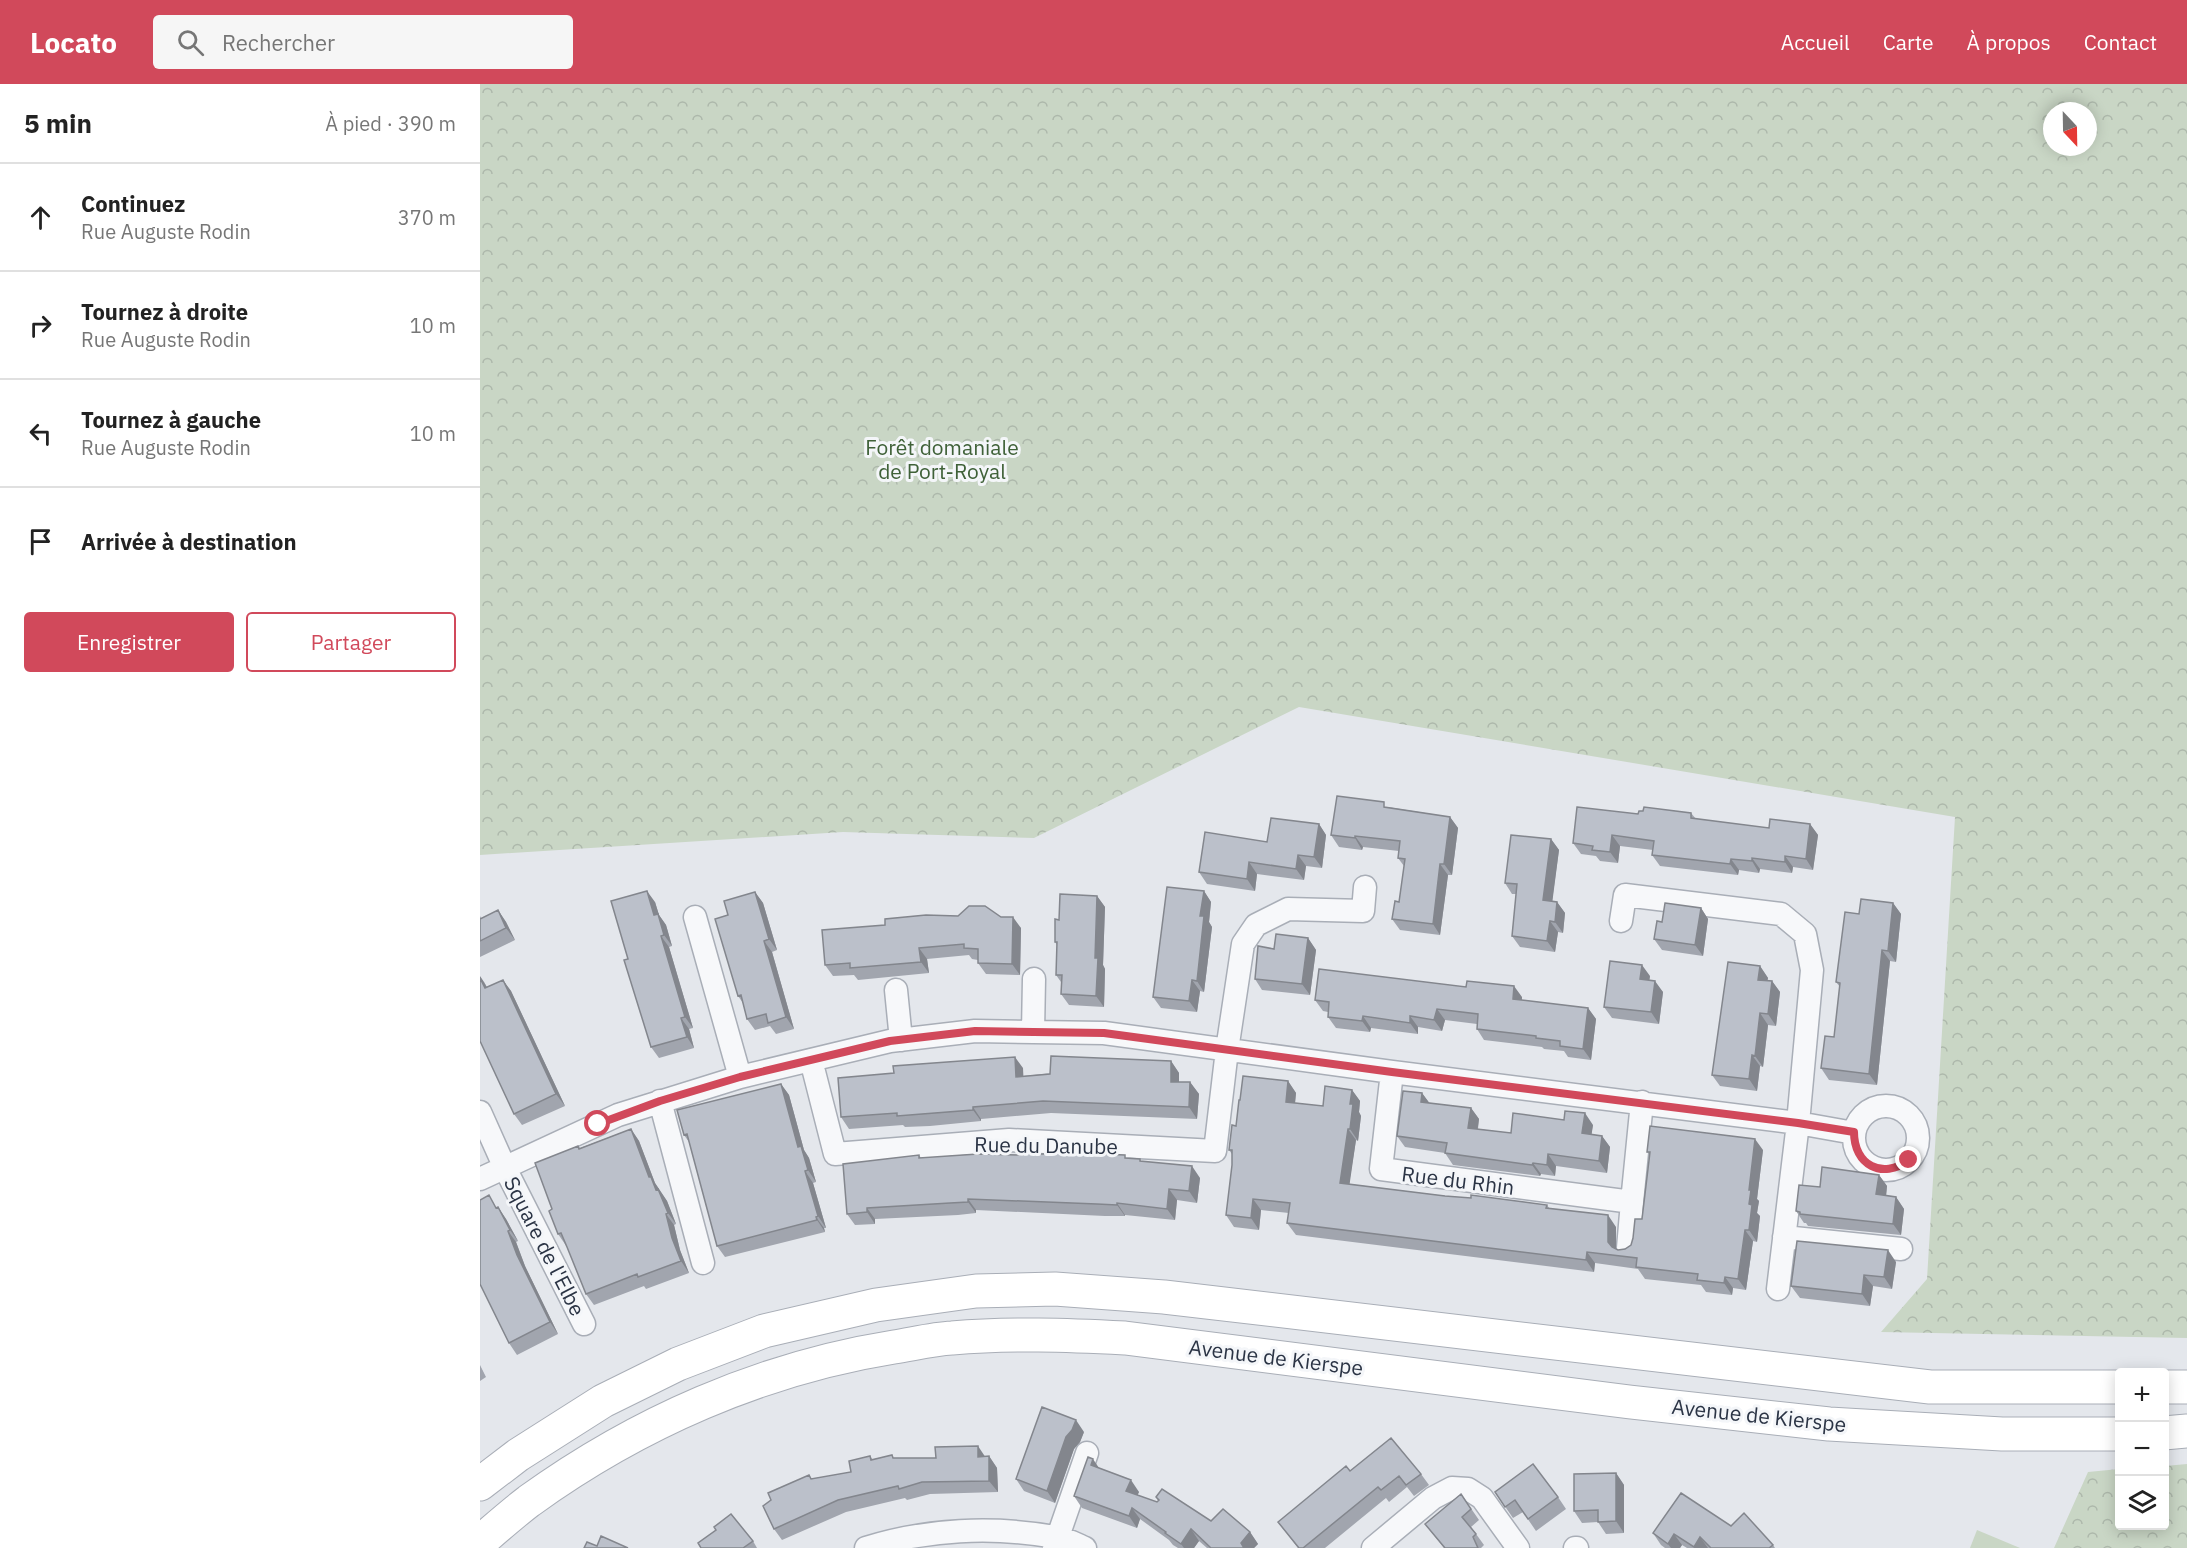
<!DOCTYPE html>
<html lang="fr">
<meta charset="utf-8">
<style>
:root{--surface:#fff;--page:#f6f6f6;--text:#222;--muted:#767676;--line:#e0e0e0;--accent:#d1495b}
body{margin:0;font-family:"IBM Plex Sans",sans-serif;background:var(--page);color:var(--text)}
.controls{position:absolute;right:18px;bottom:18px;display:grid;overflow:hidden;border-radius:6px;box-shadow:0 3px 15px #0003}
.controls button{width:54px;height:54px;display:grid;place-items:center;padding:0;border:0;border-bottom:2px solid var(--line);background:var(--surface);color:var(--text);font:30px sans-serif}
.compass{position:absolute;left:1563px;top:18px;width:54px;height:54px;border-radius:50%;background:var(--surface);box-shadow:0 3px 15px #0003;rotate:158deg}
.stop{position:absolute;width:18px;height:18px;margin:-14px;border:4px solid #d1495b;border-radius:50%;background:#fff}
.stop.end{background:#d1495b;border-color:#fff;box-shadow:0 2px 6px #0008}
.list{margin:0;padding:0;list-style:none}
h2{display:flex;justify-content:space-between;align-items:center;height:78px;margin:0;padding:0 24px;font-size:26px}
h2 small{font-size:20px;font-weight:400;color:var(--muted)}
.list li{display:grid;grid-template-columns:39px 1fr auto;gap:18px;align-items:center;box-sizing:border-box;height:108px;padding:0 24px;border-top:2px solid var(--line)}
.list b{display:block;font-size:22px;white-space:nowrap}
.list p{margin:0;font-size:20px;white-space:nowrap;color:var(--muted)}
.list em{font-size:20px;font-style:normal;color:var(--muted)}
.actions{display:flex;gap:12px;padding:18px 24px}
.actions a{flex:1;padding:14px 0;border:2px solid var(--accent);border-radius:6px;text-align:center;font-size:21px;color:var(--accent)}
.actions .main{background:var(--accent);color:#fff}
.icon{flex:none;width:33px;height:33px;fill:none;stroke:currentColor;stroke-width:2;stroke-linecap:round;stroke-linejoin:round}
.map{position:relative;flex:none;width:1707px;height:1464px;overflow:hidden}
header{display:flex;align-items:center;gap:36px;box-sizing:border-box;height:84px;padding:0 30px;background:var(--accent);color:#fff}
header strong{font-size:28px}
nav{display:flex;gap:33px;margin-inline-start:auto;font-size:21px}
.search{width:420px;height:54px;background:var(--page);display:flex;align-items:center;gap:15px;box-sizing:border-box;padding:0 21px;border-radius:6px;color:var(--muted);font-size:22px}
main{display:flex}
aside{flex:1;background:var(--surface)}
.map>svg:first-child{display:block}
.forest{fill:url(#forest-crowns);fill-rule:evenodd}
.park{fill:#c9d6c5}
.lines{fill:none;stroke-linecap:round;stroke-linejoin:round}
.minor-casing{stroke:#a9aeb7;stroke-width:25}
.secondary-casing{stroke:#a9aeb7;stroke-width:35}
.minor{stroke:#f7f8fa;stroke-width:22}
.secondary{stroke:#fff;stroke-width:33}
.wall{fill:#a1a5ae}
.shaded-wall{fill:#83868d}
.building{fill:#bbc0ca;stroke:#83868d;stroke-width:1.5}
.route{stroke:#d1495b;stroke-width:8}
.labels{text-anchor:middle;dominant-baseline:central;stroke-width:6;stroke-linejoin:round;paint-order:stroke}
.park-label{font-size:21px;fill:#3f6138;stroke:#f4f6f9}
.street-label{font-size:21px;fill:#2b3445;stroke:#f4f6f9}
</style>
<header>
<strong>Locato</strong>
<div class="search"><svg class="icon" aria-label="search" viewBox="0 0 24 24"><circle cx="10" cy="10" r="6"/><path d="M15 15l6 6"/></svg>Rechercher</div>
<nav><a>Accueil</a><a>Carte</a><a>À propos</a><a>Contact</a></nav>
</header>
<main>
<aside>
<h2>5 min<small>À pied · 390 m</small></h2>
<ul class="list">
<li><svg class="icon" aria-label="ahead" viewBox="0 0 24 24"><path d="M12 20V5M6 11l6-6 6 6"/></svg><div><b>Continuez</b><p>Rue Auguste Rodin</p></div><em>370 m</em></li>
<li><svg class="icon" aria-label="right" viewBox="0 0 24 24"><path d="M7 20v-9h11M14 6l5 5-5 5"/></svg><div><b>Tournez à droite</b><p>Rue Auguste Rodin</p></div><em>10 m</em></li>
<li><svg class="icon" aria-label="left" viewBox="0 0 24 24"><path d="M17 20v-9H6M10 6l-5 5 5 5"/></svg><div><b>Tournez à gauche</b><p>Rue Auguste Rodin</p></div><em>10 m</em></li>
<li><svg class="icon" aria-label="arrive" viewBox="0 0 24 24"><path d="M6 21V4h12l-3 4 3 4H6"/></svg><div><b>Arrivée à destination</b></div></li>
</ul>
<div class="actions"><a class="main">Enregistrer</a><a>Partager</a></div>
</aside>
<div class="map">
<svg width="1707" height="1464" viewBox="0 0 1707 1464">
<defs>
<pattern id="forest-crowns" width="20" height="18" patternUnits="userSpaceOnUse" patternTransform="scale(1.5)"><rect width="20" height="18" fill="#c9d6c5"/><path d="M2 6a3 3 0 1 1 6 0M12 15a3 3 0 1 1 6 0" fill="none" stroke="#adb8ab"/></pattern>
</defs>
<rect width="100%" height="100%" fill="#e4e7ec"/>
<!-- forest -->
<path class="forest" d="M0,0H1707V1254L1401,1248L1447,1195L1475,733L819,623L554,754L363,748L0,771ZM1572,27H1608V63H1572Z
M1707,1380V1464H1574L1608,1388L1639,1385L1640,1442H1684L1685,1382Z"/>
<!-- park -->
<path class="park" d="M1497,1446L1540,1464H1490Z"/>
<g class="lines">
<defs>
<path id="minor" d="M215,833L260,993
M1141,837L1145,811L1301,830L1325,850L1332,886L1318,1039L1298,1205
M416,906L421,956
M553,948L554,895
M331,976L355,1070L529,1056L735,1067L747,966L763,860L776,841L808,825L883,827L885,803
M912,988L901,1085L1152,1118L1162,1018
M180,1017L223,1179
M1374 1054a32 32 0 1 1 64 0a32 32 0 1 1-64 0Z
M0,1028L25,1084L104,1240
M0,1095L138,1031L260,993L410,957L495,947L624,949L912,988L1318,1039L1374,1049
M1304,1153L1421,1165
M1148,1164L1152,1118
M386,1464C446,1445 513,1442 575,1453C585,1454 596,1460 605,1464
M574,1464L607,1369
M893,1464L953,1414L972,1404L988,1405L1002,1414L1038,1464
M1095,1464H1097"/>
<path id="secondary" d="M1684,1303H1707
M1684,1349L1707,1347
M0,1400L38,1371L123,1317L198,1280L284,1247L396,1221L496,1207L575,1205L684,1213L1450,1303H1640
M0,1458C16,1444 32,1430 49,1417C157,1339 282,1284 414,1263C433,1260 453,1255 472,1254C530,1249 587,1251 645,1254L1150,1318L1349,1340L1522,1350H1640"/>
</defs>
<!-- minor casing -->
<use href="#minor" class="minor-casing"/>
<!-- secondary casing -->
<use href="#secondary" class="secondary-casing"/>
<!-- minor -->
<use href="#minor" class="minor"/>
<!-- secondary -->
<use href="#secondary" class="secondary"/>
</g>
<!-- wall -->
<path class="wall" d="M908,723L970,733L978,744L972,791H968L960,851L920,846L912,835L919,818L924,782L918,774L919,767L883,763L882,766L859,763L851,751Z
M1211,729L1216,735L1289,744L1330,740L1338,751L1333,786L1313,783L1312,789L1280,785L1279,789L1259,786L1258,791L1180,782L1172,771L1173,766L1140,762L1138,779L1120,777L1116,772L1101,770L1093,759L1158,730Z
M839,740L846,751L842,784L826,782L824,796L777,790L775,807L727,800L719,788L787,758Z
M1071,755L1079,766L1072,817L1077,818L1085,829L1083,849L1078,848L1075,868L1040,863L1032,852L1036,810H1032L1025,799Z
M724,807L731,818L729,838L732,843L724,908L720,907L717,928L681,924L673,913Z
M275,808L283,819L297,866L292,868L314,945L296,950L290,942L275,946L267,935L263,919L258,912Z
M617,812L625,823L623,881L625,885L624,923L589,921L581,910V898L576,891L577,861L575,858L579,836Z
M175,818L179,831L186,841L192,862L189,863L213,944L209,945L214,964L179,974L171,963L148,875Z
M1413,819L1421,830L1416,878L1410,877L1397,1001L1349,996L1341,984L1354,953L1360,903L1356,898L1379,830Z
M1221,824L1228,835L1223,872L1182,866L1174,855Z
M18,826L26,838L35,856L0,873V832L1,834Z
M521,833L541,844L540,891L506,890L498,879V876L492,875L489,871L447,875L449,889L378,896L374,891L353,892L345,881Z
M828,854L836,866L830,911L782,906L775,895Z
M1280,882L1288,894L1287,897H1292L1300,908L1296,942L1288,941L1283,983L1280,982L1277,1007L1240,1002L1232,991Z
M1170,892L1169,896L1183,908L1179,940L1132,934L1124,923Z
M23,896L31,907L85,1022L42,1041L34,1030L4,898L7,903Z
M1042,913V916L1108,924L1116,935L1111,976L1088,973L1084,967L1064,965L1062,963L1004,956L997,945V940L965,936L962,947L938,943V950L891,944L890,948L856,944L848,933V928L843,927L835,916Z
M691,977L699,989V998H710L719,1010L717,1035L571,1029L501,1035V1037L450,1042L425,1043L423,1041L369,1045L361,1033L543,984V992Z
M808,997L816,1009L815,1019L843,1022L872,1006L880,1017L879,1028L881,1032L878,1057L876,1056L869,1100L965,1112L1067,1121L1069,1124L1136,1143V1165L1138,1166L1145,1165L1151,1161L1162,1135L1170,1071L1167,1068L1283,1066L1277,1115L1279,1117L1277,1129L1280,1132L1277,1158L1273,1157L1266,1206L1253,1204L1252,1211L1226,1208L1221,1201L1165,1195L1158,1185L1115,1179L1114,1188L816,1151L807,1139L809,1129L781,1126L779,1146L754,1143L746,1131L752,1081V1070L749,1066L756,1042L760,1016Z
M301,1000L309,1011L324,1066L329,1074L336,1098L333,1099L346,1144H344L345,1148L245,1173L237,1162L209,1058L204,1051Z
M942,1009L949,1019L991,1024L999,1035L998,1045L1031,1049L1113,1041L1111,1051L1122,1052L1130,1063L1127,1089L1076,1082L1075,1092L1061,1090L1060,1092L973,1081L965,1069L925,1063L917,1052Z
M151,1045L159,1057L175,1099L187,1117L196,1140L194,1141L200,1166L209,1189L166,1205L164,1202L114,1221L106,1210L87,1163L78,1150L72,1125L98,1062L100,1064Z
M439,1071L441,1074L660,1075L661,1077L720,1094L717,1119L697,1116L695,1136L645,1131V1132H625L496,1126V1129L478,1131L395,1135V1140L375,1141L367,1130Z
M1399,1091L1407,1102L1406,1112L1416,1113L1424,1125L1421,1151L1328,1142L1326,1139H1324L1316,1127L1340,1103Z
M18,1123L26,1135L38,1157L36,1158L45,1182L78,1250L37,1271L29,1259L18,1124Z
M1416,1178L1412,1205L1393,1202L1390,1222L1320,1214L1311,1202Z
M0,1281L6,1293L0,1297Z
M604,1348L600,1358L594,1365L575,1419L544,1407L536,1395Z
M390,1372L393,1376L414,1374H456L509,1372L517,1384L518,1408L450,1410L427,1416L425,1414L366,1428L302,1456L294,1445L329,1391L332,1395L371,1388Z
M620,1385L659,1408L657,1411L677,1418L678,1417L676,1413L731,1437L770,1448L778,1460L774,1464H727L719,1457L714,1464H698L693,1461L689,1456L660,1435L657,1444L602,1424L594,1412Z
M870,1387L941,1390L949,1401L934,1412L927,1403L909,1418L906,1414L845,1464H818L798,1438Z
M1136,1389L1144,1401V1449L1126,1450L1118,1438L1102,1439L1094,1427Z
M1015,1408L1078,1413L1086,1425L1056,1447L1043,1428L1033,1434Z
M981,1410L999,1436L991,1443L1004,1461L1001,1464H964L945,1440Z
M1251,1442L1293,1461L1295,1464H1207L1202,1461L1200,1464H1185L1181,1461L1173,1449Z
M273,1457L277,1464H221Z"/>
<!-- shaded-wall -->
<path class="shaded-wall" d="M970,733L978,744L972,791L964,780Z
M839,740L846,751L842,784L834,773Z
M1330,740L1338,751L1333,786L1326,775Z
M1132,751L1140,762L1138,779L1130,768Z
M875,752L883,763L882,766L875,754Z
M1071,755L1079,766L1071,828L1063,816Z
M818,771L826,782L824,796L816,785Z
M1305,772L1313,783L1312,789L1305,778Z
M1272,774L1280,785L1279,789L1272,777Z
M1251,775L1259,786L1258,791L1250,780Z
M769,778L777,790L775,807L767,795Z
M960,780L968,791L960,851L953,840Z
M167,807L175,818L179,831L186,841L192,862L184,851L174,831Z
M724,807L731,818L729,838L732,843L724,908L717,897L720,832Z
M275,808L283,819L297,866L289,855Z
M617,812L625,823L623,881L625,885L624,923L616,912L615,874Z
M1077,818L1085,829L1083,849L1075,838Z
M1413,819L1421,830L1416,878L1408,867Z
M1221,824L1228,835L1223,872L1215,861Z
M18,826L26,838L35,856L26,844Z
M533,833L541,844L540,891L532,880Z
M1070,837L1078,848L1075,868L1067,857Z
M181,852L189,863L213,944L205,933Z
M828,854L836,866L830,911L822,900Z
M284,857L292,868L314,945L306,933Z
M439,864L447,875L449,889L441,878Z
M1402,866L1410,877L1397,1001L1389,990Z
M1162,881L1170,892L1168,906L1160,895Z
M1280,882L1288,894L1285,907L1278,896Z
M0,892L4,898L13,916L5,904L0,894Z
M23,896L31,907L85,1022L76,1010Z
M712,896L720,907L717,928L709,917Z
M1175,897L1183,908L1179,940L1171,928Z
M1292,897L1300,908L1296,942L1288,930Z
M1034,902L1042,913L1041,926L1033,915Z
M1108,924L1116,935L1111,976L1103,965Z
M957,925L965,936L962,947L954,936Z
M1280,929L1288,941L1283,983L1275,972Z
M883,932L891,944L890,948L882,937Z
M930,932L938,943V950L930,939Z
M201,934L209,945L214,964L207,953Z
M1272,971L1280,982L1277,1007L1269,995Z
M535,973L543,984L544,1005L536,993Z
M691,977L699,989V1009L691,998Z
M808,997L816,1009L814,1029L806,1018Z
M710,998L719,1010L717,1035L709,1023Z
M301,1000L309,1011L324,1066L329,1074L336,1098L328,1086L318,1063Z
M872,1006L880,1017L879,1028L881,1032L878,1057L870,1045V1020Z
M942,1009L951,1021L941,1018Z
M493,1023L501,1035V1037L493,1026Z
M991,1024L999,1035L996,1056L988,1044Z
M1105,1029L1113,1041L1110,1061L1102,1049Z
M151,1045L159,1057L175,1099L187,1117L196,1140L188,1129L169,1093Z
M868,1045L876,1056L868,1111L860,1099Z
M1122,1052L1130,1063L1127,1089L1119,1077Z
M1275,1055L1283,1066L1277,1115L1279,1117L1277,1129L1280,1132L1277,1158L1269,1146V1106Z
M1068,1070L1076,1082L1075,1092L1067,1081Z
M1053,1079L1061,1090L1060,1092L1052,1081Z
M712,1082L720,1094L717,1119L709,1107Z
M325,1087L333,1099L346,1144L338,1132Z
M1399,1091L1407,1102L1405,1122L1396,1110Z
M689,1105L697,1116L695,1136L687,1125Z
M1416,1113L1424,1125L1421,1151L1413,1140Z
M488,1115L496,1126V1129L488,1118Z
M773,1115L781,1126L779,1146L771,1134Z
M637,1119L645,1131V1132L637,1121Z
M18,1123L26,1135L38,1157L30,1146Z
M387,1124L395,1135V1140L387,1128Z
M186,1130L194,1141L200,1166L209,1189L201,1177L192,1154Z
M1128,1131L1136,1143V1169L1128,1158Z
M336,1133L344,1144L345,1148L337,1136Z
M1265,1146L1273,1157L1266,1206L1258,1195Z
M28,1147L36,1158L45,1182L78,1250L70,1238L37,1171Z
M1408,1166L1416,1178L1412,1205L1404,1193Z
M1107,1168L1115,1179L1114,1188L1106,1176Z
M1384,1191L1393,1202L1390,1222L1382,1210Z
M1245,1193L1253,1204L1252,1211L1244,1199Z
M596,1336L604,1348L600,1358L594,1365L575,1419L567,1407L586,1353Z
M498,1362L506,1374L498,1373Z
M509,1372L517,1384L518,1408L509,1397Z
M613,1375L621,1387L611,1381Z
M1136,1389L1144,1401V1449L1136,1437Z
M651,1396L659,1408L654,1419L646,1407Z
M652,1424L660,1435L657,1444L649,1432Z
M711,1445L719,1457L714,1464H704L701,1460Z
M770,1448L778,1460L774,1464H764L761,1459Z
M1194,1450L1202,1461L1200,1464H1191L1188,1460Z
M1220,1453L1228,1464H1214V1463Z"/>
<!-- building -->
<path class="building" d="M857,712L904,718V723L970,733L964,780H960L953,840L912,835L915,817L919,818L925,775L918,774L920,757L875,752V754L851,751Z
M1097,723L1158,730L1159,727H1163L1164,723L1211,729V734L1289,744L1290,735L1330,740L1326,775L1305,772V778L1272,774V777L1251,775L1250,780L1172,771L1174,757L1132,751L1130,768L1112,766L1113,762L1093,759Z
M791,734L839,740L834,773L818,771L816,785L769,778L767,795L719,788L725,748L787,758Z
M1031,751L1071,755L1063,816L1077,818L1075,838L1070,837L1067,857L1032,852L1037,800L1025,799Z
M687,803L724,807L720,832H724L717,897L712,896L709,917L673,913Z
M167,807L174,831L178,830L184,851L181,852L205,933L201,934L207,953L171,963L144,876L148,875L131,817Z
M275,808L289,855L284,857L306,933L288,939L286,930L267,935L261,911L258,912L235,835L248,831L244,817Z
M580,810L617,812L615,874H618L616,912L581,910L582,891H576L577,858H575V835L579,836Z
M1381,815L1413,819L1408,867L1402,866L1389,990L1341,984L1345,952L1354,953L1360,899L1356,898L1365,828L1379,830Z
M1185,819L1221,824L1215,861L1174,855L1177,837L1182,838Z
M489,822H505L521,833H533L532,880L498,879V865L484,864V860L439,864L441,878L370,884V879L345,881L342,846L405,841V835L446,831L478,832Z
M18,826L26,844L0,857V835Z
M796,850L828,854L822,900L775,895L778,862L794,865Z
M1130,877L1162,881L1160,895L1175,897L1171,928L1124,923Z
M1248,878L1280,882L1278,896L1292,897L1288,930L1280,929L1275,972L1272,971L1269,995L1232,991Z
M839,885L986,903L987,897L1034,902L1033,915L1108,924L1103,965L1080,962V957L1056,954V952L997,945L998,930L957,925L954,936L930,932V939L883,932L882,937L848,933L849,918L835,916Z
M0,894L5,904L23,896L76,1010L34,1030L0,957Z
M571,972L691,977V998H710L709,1023L563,1017L493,1023V1026L442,1030L417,1032V1029L361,1033L358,994L414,989L413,982L535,973L536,993L570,990Z
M763,992L808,997L806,1018L843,1022L845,1002L872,1006L870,1020H873L870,1045H868L860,1099L965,1112L991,1114V1111L1067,1121L1066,1124L1128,1131V1158L1132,1163L1138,1166L1145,1165L1151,1161L1153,1154L1155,1135H1162L1170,1068H1167L1170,1042L1275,1055L1269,1106H1271L1269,1120L1272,1121L1269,1146H1265L1258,1195L1245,1193L1244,1199L1217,1196L1218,1190L1156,1183L1157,1174L1107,1168L1106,1176L807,1139L810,1119L773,1115L771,1134L746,1131L752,1081V1066H749L752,1041L756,1042L759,1016H760Z
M301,1000L318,1063L321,1062L328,1086L325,1087L338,1132L336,1133L337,1136L237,1162L207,1050L204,1051L197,1026Z
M923,1007L942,1009L941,1018L991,1024L988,1044L1031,1049L1033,1029L1084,1036L1085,1027L1105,1029L1102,1049L1122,1052L1119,1077L1068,1070L1067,1081L1053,1079L1052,1081L965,1069L967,1059L917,1052Z
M151,1045L169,1093H171L176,1106L178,1105L188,1129L186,1130L192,1154L201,1177L158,1193L157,1190L106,1210L87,1163L81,1149L78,1150L69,1127L72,1125L55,1079L98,1062L99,1065Z
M569,1068L645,1071V1074L660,1075V1077L712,1082L709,1107L689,1105L687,1125L637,1119V1121L617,1120L488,1115V1118L470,1119L387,1124V1128L367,1130L363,1080L439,1071V1074L498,1070L543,1071V1070H569Z
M1342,1083L1399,1091L1396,1110L1416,1113L1413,1140L1320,1130V1128L1316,1127L1319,1101L1340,1103Z
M9,1111L16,1124L18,1123L30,1146L28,1147L37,1171L70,1238L29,1259L0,1200V1116Z
M1317,1157L1408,1166L1404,1193L1384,1191L1382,1210L1311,1202Z
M562,1323L596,1336L592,1346L586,1353L567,1407L536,1395Z
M911,1354L941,1390L926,1401L919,1392L901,1406L898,1403L823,1464H819L798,1438L866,1382L870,1387Z
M498,1362V1373L509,1372V1397L442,1398L419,1405L418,1402L358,1416L294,1445L283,1422L291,1416L288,1409L329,1391L331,1395L371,1388L369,1377L390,1372L391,1376L412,1371L413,1374H456L455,1363Z
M608,1373L613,1375L611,1381L651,1396L646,1407L677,1418L679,1416L676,1413L682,1405L731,1437L743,1425L770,1448L761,1459L764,1464H731L711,1445L701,1460L685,1449L686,1448L652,1424L649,1432L594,1412Z
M1053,1380L1078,1413L1048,1435L1035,1416L1025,1423L1015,1408Z
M1136,1389V1437L1118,1438V1426L1094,1427V1390Z
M1201,1409L1251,1442L1264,1429L1293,1461L1289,1464H1231L1220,1453L1214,1463L1194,1450L1188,1460L1173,1449Z
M981,1410L991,1425L982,1433L996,1450L993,1453L998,1464H965L945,1440Z
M251,1430L273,1457L263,1464H221L218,1459L236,1446L234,1443Z
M121,1452L148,1464H104L107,1458L117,1462Z"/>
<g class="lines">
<!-- route -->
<path class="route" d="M118,1040L180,1017L260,993L410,957L495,947L624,949L912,988L1318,1039L1374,1048C1374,1081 1402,1096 1429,1076"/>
</g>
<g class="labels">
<!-- park labels -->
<g class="park-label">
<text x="462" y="363">Forêt domaniale<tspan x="462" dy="24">de Port-Royal</tspan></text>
</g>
<!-- street labels -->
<g class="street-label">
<text transform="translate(566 1061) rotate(1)">Rue du Danube</text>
<text transform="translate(978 1096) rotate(7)">Rue du Rhin</text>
<text transform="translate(65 1162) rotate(63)">Square de l'Elbe</text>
<text transform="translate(796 1273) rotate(7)">Avenue de Kierspe</text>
<text transform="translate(1279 1331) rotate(6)">Avenue de Kierspe</text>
</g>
</g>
</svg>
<div class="controls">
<button>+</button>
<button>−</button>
<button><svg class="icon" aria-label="layers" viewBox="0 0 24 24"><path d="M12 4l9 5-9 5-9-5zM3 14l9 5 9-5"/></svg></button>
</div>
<svg class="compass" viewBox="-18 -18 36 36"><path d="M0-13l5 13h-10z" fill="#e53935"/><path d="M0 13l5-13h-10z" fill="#767676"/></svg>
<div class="stop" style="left:118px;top:1040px"></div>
<div class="stop end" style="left:1429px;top:1076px"></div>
</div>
</main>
